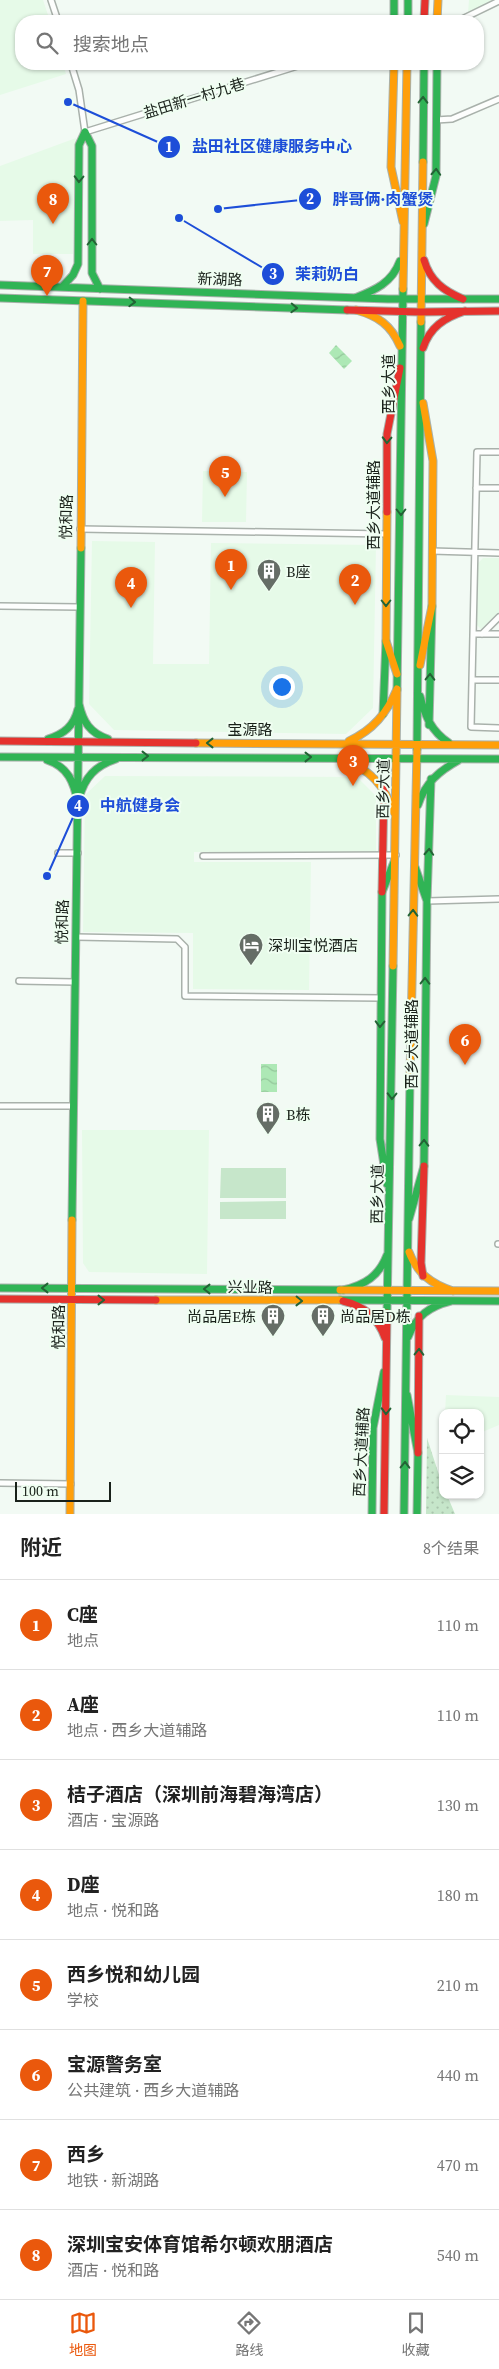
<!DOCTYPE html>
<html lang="zh">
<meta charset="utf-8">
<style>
:root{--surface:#fff;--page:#f6f6f6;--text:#222;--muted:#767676;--line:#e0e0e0;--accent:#ea580c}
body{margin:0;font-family:"Source Serif 4","Noto Sans SC",serif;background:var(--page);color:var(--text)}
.controls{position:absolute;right:15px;bottom:15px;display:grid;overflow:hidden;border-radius:10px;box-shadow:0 1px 4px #0004}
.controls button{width:45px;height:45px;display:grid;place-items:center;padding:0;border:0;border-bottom:1px solid var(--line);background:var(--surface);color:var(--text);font:25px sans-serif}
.scale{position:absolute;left:15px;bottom:12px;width:96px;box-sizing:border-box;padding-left:5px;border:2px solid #19211a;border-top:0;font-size:14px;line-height:18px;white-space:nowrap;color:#19211a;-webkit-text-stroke:4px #effef1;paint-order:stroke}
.you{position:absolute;left:281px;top:686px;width:18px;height:18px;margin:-12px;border:4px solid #fff;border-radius:50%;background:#1a73e8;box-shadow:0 0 0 8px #1a73e833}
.badge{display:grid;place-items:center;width:32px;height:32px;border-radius:50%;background:var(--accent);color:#fff;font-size:16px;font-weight:700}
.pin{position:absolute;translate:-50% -41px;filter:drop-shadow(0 1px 2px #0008)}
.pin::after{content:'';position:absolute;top:26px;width:18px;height:15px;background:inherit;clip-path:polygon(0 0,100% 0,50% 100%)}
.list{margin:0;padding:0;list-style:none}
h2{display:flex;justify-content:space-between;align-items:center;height:65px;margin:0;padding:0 20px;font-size:21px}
h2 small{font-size:16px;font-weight:400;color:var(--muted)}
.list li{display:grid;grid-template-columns:32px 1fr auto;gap:15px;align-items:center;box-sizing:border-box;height:90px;padding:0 20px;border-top:1px solid var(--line)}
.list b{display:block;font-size:19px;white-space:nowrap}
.list p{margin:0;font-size:16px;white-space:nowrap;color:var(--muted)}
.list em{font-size:16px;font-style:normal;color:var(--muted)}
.icon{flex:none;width:28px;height:28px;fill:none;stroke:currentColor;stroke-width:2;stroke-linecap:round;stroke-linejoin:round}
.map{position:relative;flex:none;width:499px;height:1514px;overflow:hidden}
.search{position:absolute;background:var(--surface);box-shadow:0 1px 4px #0004;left:15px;right:15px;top:15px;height:55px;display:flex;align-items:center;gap:12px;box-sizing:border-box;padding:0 18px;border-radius:20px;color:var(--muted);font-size:19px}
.sheet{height:785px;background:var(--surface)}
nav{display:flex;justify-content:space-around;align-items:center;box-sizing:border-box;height:70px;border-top:1px solid var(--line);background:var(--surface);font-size:14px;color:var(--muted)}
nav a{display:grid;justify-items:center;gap:2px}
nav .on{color:var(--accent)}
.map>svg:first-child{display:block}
.built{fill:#e6fae8}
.grass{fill:#c6e6ca}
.park{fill:url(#park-dots)}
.water{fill:url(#water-waves)}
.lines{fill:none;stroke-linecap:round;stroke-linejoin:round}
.street-casing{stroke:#a9b1ab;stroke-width:8}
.fast-casing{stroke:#a9b1ab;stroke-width:9}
.slow-casing{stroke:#a9b1ab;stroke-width:9}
.jam-casing{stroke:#a9b1ab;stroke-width:9}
.street{stroke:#fdfefd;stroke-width:5}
.fast{stroke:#30b455;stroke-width:7}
.slow{stroke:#ff9f0a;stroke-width:7}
.jam{stroke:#e5322d;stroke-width:7}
.oneway{stroke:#236335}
.labels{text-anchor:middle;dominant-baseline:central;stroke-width:4;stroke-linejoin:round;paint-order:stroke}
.street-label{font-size:15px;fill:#19211a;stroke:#effef1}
.poi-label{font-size:15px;fill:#19211a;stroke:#effef1;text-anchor:start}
.leader{fill:none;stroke:#1d4ed8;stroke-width:2}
.callout-dot{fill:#1d4ed8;stroke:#effef1;stroke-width:2}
.mark-label{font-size:15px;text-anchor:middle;font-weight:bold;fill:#fff}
.callout-label{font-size:16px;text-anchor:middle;font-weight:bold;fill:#1d4ed8;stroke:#effef1;stroke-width:4;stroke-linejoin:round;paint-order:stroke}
</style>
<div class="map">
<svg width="499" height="1514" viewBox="0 0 499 1514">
<defs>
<pattern id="park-dots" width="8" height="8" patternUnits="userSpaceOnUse" patternTransform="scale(1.25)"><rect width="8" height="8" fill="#c6e6ca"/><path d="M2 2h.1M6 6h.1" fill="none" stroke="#aac5ad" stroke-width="1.8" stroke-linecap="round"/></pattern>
<pattern id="water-waves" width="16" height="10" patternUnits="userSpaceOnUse" patternTransform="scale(1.25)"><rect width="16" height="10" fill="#ade8b5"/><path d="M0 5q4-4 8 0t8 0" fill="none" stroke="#94c79b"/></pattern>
</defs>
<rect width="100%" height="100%" fill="#f2faf4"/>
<!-- built -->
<path class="built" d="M0,0H43L50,21H21V64H63L66,74L0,95Z
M469,0H493L468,13Z
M76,138L73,254H33V220L0,221V166Z
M203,471L247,472L246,522H202Z
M92,541L155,542L153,664H209L211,543L376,545L373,708L346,734L114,730L89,704Z
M483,558H499V613L481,629L476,624L477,564Z
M105,776L357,777L376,796V853L194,852V862H311L309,990L193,989V933L83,932L85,795Z
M82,1130H209L207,1274L89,1272L83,1263Z
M446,1395L499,1397V1425L480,1433V1413H445Z"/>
<!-- grass -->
<path class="grass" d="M221,1168H286V1198H220Z
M286,1201V1219H220V1202Z"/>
<!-- park -->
<path class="park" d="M427,1438L443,1487V1495H447L455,1514H426Z"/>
<!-- water -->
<path class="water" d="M336,345L352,361L344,369L329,353Z
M261,1064H277V1092H261Z"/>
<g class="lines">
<defs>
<path id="street" d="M51,0L58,21
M458,21L499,1
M71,64L79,90L85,132L304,64
M436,120L452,119L499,99
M499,452H477L471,727L499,728
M476,488H499
M80,529L386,534
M432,551L499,553
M0,606L79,607
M473,634H499
M482,634L499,617
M472,680H499
M58,853H78
M203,856L396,855
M427,901L499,899
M76,937L177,939L185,947V996L381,998
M19,981L75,982
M0,1106H73
M498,1244H499
M0,1483L71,1484"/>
<path id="fast" d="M394,0V21
M408,0V21
M85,132L92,146V273L100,289
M423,162L424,64
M424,224L436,176L437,64
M0,285L388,299H499
M62,287L73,275L78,264L79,145L85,132
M0,298L347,310
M355,298C375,290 392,283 400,261
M397,690L403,289
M420,696C425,716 431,731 449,743
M79,704C83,722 90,733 108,739
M383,714L386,641
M429,725L432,606
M48,739C64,734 74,726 78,709
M417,749L421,322
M0,757L499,759
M47,760C68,767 74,782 78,803
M79,798C85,777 95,766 116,759
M418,805C425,783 439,771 459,760
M427,901L431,779
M387,1184L380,1139L382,892L394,862
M409,1219L424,1166L427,901L415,867
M72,1220L81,548
M0,1288L340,1290
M343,1290C365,1285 379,1276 387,1255
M340,1300L499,1301
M387,1313L393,966
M408,1337C416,1316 430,1306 451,1301
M407,1395L418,1453L417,1514
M372,1514L373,1428L384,1372
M404,1514L410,1078"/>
<path id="slow" d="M437,21L438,0
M394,64L391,167L403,222
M403,289L407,64
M356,310C378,316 391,325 400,346
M421,322L423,162
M387,512L386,641L397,674
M81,548L83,301
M420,665L432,606L433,461L423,403
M349,741C373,730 387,713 397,689
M196,743L499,745
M343,760C370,769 385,786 394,813
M393,966L397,690
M410,1078L417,749
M409,1252C417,1273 431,1284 453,1291
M340,1290L499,1291
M156,1300H340
M70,1514L72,1220"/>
<path id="jam" d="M424,21L425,0
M424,260C430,281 444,291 463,299
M347,310L420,312L499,311
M423,348C430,327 444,318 465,311
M387,512V434L400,368
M0,741L196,743
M382,892L384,787
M423,1276L421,1263L424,1166
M0,1299L156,1300
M343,1301C364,1306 378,1317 385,1338
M418,1453L419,1316
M384,1514L387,1313"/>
</defs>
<!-- street casing -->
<use href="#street" class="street-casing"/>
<!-- fast casing -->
<use href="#fast" class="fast-casing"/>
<!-- slow casing -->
<use href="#slow" class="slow-casing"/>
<!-- jam casing -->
<use href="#jam" class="jam-casing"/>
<!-- street -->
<use href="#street" class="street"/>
<!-- fast -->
<use href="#fast" class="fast"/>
<!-- slow -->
<use href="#slow" class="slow"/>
<!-- jam -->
<use href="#jam" class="jam"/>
</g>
<!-- one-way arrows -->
<defs><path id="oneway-chevron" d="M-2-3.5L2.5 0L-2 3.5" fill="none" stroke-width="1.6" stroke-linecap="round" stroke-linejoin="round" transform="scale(1.25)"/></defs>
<g class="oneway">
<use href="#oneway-chevron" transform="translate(423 100) rotate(-89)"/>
<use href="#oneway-chevron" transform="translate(436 172) rotate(-87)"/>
<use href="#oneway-chevron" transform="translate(79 179) rotate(91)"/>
<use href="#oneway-chevron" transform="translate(92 242) rotate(-90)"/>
<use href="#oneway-chevron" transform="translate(132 302) rotate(2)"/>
<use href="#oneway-chevron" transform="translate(294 308) rotate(2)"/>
<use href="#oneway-chevron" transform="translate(387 440) rotate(92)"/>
<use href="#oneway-chevron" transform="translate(401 512) rotate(90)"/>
<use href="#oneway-chevron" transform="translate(386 603) rotate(90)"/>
<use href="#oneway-chevron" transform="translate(430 677) rotate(-89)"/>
<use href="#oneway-chevron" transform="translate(210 743) rotate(-180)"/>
<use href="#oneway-chevron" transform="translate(145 756)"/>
<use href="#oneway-chevron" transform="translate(308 757)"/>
<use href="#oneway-chevron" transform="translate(429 852) rotate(-87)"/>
<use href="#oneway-chevron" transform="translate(413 913) rotate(-89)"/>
<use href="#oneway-chevron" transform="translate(425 981) rotate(-89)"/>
<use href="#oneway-chevron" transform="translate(380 1024) rotate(91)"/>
<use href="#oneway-chevron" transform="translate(392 1096) rotate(91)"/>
<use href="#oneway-chevron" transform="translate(424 1143) rotate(-89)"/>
<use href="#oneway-chevron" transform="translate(45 1288) rotate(-180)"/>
<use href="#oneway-chevron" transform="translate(207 1289) rotate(-180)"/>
<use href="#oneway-chevron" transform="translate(101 1300)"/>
<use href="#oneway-chevron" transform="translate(299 1301) rotate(1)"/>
<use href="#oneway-chevron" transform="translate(419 1352) rotate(-89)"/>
<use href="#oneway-chevron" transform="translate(386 1411) rotate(91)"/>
<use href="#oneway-chevron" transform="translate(405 1465) rotate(-89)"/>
</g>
<!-- icons -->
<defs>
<symbol id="building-pin" viewBox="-11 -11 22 30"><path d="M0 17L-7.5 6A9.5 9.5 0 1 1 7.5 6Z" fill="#656d66" stroke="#effef1"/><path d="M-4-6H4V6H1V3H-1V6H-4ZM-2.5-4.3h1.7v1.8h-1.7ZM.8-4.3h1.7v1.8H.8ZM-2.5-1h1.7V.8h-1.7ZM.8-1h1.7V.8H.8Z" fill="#fff"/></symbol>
<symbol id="hotel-pin" viewBox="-11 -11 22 30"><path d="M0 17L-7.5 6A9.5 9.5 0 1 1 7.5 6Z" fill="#656d66" stroke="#effef1"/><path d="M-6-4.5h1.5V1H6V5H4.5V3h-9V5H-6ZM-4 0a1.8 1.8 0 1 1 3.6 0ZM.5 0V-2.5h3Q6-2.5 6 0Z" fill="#fff"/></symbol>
</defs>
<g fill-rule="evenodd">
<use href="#building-pin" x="255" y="557" width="28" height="38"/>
<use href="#hotel-pin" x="237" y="931" width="28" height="38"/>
<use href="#building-pin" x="254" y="1100" width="28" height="38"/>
<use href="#building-pin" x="259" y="1302" width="28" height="38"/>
<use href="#building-pin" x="309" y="1302" width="28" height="38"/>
</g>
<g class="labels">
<!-- street labels -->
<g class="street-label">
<text transform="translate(194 98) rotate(-17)">盐田新一村九巷</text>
<text transform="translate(220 279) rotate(2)">新湖路</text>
<text transform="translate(388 384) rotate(-90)">西乡大道</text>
<text transform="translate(373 505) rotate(-90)">西乡大道辅路</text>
<text transform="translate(66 517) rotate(-89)">悦和路</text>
<text x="250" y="729">宝源路</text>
<text transform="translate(383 789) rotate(-89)">西乡大道</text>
<text transform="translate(62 922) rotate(-89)">悦和路</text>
<text transform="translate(411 1044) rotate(-90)">西乡大道辅路</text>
<text transform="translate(377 1194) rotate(-89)">西乡大道</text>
<text transform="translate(250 1287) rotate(1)">兴业路</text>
<text transform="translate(58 1327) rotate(-90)">悦和路</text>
<text transform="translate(361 1452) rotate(-87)">西乡大道辅路</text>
</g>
<!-- poi labels -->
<g class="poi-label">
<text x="286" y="571">B座</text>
<text x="268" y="945">深圳宝悦酒店</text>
<text x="286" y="1114">B栋</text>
<text x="256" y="1316" text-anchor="end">尚品居E栋</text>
<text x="340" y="1316">尚品居D栋</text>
</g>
</g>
<!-- callouts -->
<path class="leader" d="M68 102L169 147M218 209L310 199M179 218L273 274M47 876L78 806"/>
<g class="callout-dot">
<circle cx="68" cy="102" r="5"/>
<circle cx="218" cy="209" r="5"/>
<circle cx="179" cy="218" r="5"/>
<circle cx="47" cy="876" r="5"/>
<circle cx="169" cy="147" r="12"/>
<circle cx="310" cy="199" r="12"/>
<circle cx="273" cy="274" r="12"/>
<circle cx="78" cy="806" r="12"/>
</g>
<g class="mark-label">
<text x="169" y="152">1</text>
<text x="310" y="204">2</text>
<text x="273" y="279">3</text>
<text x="78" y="811">4</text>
</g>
<g class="callout-label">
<text x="272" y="152">盐田社区健康服务中心</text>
<text x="383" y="205">胖哥俩·肉蟹煲</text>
<text x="327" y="280">茉莉奶白</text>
<text x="140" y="811">中航健身会</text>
</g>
</svg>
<div class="controls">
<button><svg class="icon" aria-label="locate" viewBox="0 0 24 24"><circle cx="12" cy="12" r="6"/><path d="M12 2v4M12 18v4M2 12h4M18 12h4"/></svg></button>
<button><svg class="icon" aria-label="layers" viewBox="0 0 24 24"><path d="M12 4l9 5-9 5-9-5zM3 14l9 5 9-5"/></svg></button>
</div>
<div class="scale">100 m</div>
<div class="you"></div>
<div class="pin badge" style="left:231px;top:590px">1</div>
<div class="pin badge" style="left:355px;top:605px">2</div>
<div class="pin badge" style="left:353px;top:786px">3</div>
<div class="pin badge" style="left:131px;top:608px">4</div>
<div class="pin badge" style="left:225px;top:497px">5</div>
<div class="pin badge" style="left:465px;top:1065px">6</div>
<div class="pin badge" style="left:47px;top:296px">7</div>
<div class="pin badge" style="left:53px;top:224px">8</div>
<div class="search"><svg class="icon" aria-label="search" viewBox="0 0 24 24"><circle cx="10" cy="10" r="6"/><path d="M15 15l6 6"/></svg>搜索地点</div>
</div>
<section class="sheet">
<h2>附近<small>8个结果</small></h2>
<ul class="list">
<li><span class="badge">1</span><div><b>C座</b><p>地点</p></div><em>110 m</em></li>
<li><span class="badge">2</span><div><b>A座</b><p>地点 · 西乡大道辅路</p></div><em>110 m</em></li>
<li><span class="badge">3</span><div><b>桔子酒店（深圳前海碧海湾店）</b><p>酒店 · 宝源路</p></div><em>130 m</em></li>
<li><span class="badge">4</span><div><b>D座</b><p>地点 · 悦和路</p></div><em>180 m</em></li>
<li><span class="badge">5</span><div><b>西乡悦和幼儿园</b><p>学校</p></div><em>210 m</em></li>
<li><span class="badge">6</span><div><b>宝源警务室</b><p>公共建筑 · 西乡大道辅路</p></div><em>440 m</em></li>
<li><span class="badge">7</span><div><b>西乡</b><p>地铁 · 新湖路</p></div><em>470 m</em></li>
<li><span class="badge">8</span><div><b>深圳宝安体育馆希尔顿欢朋酒店</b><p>酒店 · 悦和路</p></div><em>540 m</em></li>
</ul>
</section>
<nav>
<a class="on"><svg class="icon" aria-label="map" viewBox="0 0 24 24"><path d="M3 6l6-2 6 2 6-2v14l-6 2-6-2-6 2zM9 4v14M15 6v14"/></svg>地图</a>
<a><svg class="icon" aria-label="directions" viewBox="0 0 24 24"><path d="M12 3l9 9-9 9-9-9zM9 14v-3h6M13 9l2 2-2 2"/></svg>路线</a>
<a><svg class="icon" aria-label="saved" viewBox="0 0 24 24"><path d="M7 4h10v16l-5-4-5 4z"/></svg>收藏</a>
</nav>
